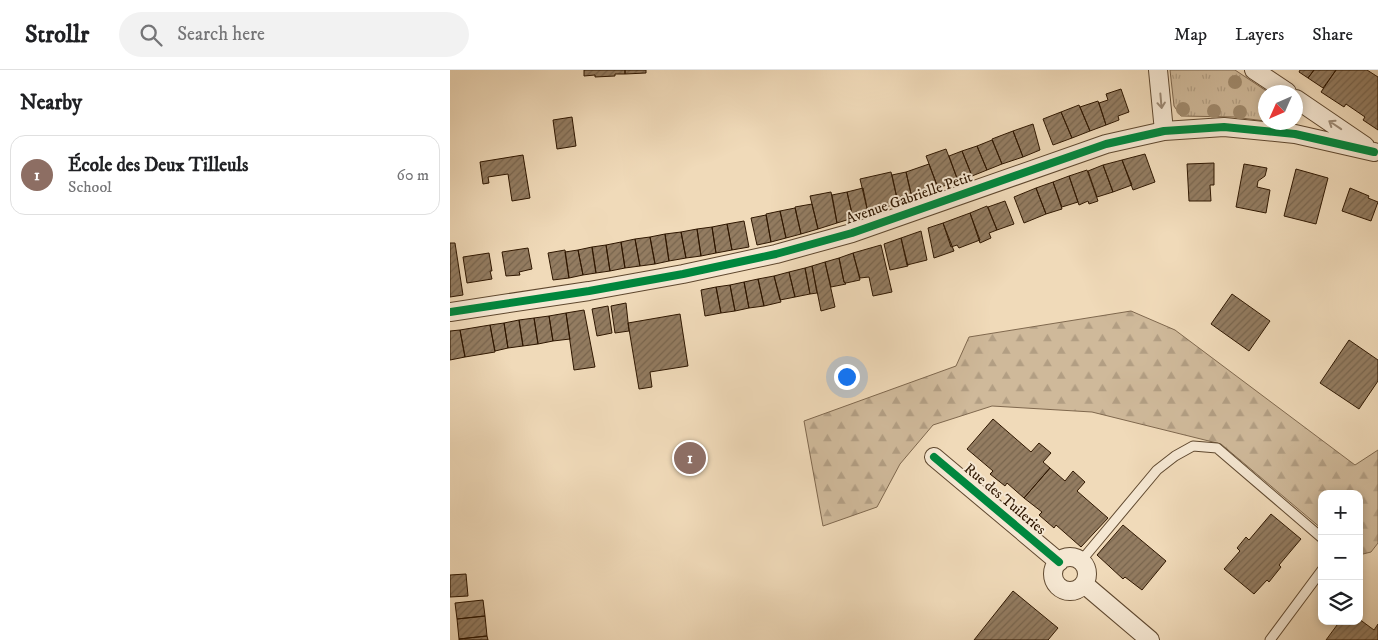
<!DOCTYPE html>
<meta charset="utf-8">
<style>
:root{--surface:#fff;--page:#f2f2f2;--text:#202124;--muted:#757577;--line:#e0e0e0;--accent:#111827}
body{margin:0;font-family:"IM FELL DW Pica",serif;background:var(--page);color:var(--text)}
.controls{position:absolute;right:15px;bottom:15px;display:grid;overflow:hidden;border-radius:10px;box-shadow:0 2px 8px #0003}
.controls button{width:45px;height:45px;display:grid;place-items:center;padding:0;border:0;border-bottom:1px solid var(--line);background:var(--surface);color:var(--text);font:25px sans-serif}
.compass{position:absolute;left:808px;top:15px;width:45px;height:45px;border-radius:50%;background:var(--surface);box-shadow:0 2px 8px #0003;rotate:225deg}
.you{position:absolute;left:396px;top:306px;width:18px;height:18px;margin:-12px;border:4px solid #fff;border-radius:50%;background:#1a73e8;box-shadow:0 0 0 8px #1a73e833}
.badge{display:grid;place-items:center;width:32px;height:32px;border-radius:50%;background:var(--accent);color:#fff;font-size:16px;font-weight:700}
.pin{position:absolute;translate:-50% -50%;border:2px solid #fff;box-shadow:0 1px 5px #0006}
.list{margin:0;padding:0;list-style:none}
h2{display:flex;justify-content:space-between;align-items:center;height:65px;margin:0;padding:0 20px;font-size:21px}
h2 small{font-size:16px;font-weight:400;color:var(--muted)}
.list li{display:grid;grid-template-columns:32px 1fr auto;gap:15px;align-items:center;box-sizing:border-box;height:80px;margin:0 10px 10px;padding:0 10px;border:1px solid var(--line);border-radius:15px}
.list b{display:block;font-size:19px;white-space:nowrap}
.list p{margin:0;font-size:16px;white-space:nowrap;color:var(--muted)}
.list em{font-size:16px;font-style:normal;color:var(--muted)}
.icon{flex:none;width:28px;height:28px;fill:none;stroke:currentColor;stroke-width:2;stroke-linecap:round;stroke-linejoin:round}
.map{position:relative;flex:none;width:928px;height:570px;overflow:hidden}
header{display:flex;align-items:center;gap:30px;box-sizing:border-box;height:70px;padding:0 25px;background:var(--surface);border-bottom:1px solid var(--line)}
header strong{font-size:24px}
nav{display:flex;gap:28px;margin-inline-start:auto;font-size:18px}
.search{width:350px;height:45px;background:var(--page);display:flex;align-items:center;gap:12px;box-sizing:border-box;padding:0 18px;border-radius:28px;color:var(--muted);font-size:19px}
main{display:flex}
aside{flex:1;background:var(--surface)}
.map>svg:first-child{display:block}
.grass{fill:url(#grass-tufts);stroke:#7f684e}
.forest{fill:url(#forest-firs);stroke:#7f684e}
.building{fill:url(#building-hatch);stroke:#2f1701}
.lines{fill:none;stroke-linecap:round;stroke-linejoin:round}
.service-casing{stroke:#5f482f;stroke-width:11}
.minor-casing{stroke:#5f482f;stroke-width:20}
.service{stroke:#f5e7d2;stroke-width:9}
.minor{stroke:#f5e7d2;stroke-width:18}
.cycleway-casing{stroke:#f5e7d2;stroke-width:11}
.cycleway{stroke:#00873e;stroke-width:8}
.tree{fill:#a08a6d}
.oneway{stroke:#9c8974}
.labels{text-anchor:middle;dominant-baseline:central;stroke-width:4;stroke-linejoin:round;paint-order:stroke}
.street-label{font-size:15px;fill:#2f1701;stroke:#f5e7d2}
</style>
<header>
<strong>Strollr</strong>
<div class="search"><svg class="icon" aria-label="search" viewBox="0 0 24 24"><circle cx="10" cy="10" r="6"/><path d="M15 15l6 6"/></svg>Search here</div>
<nav><a>Map</a><a>Layers</a><a>Share</a></nav>
</header>
<main>
<aside>
<h2>Nearby<small></small></h2>
<ul class="list">
<li><span class="badge" style="background:#8d6e63">1</span><div><b>École des Deux Tilleuls</b><p>School</p></div><em>60 m</em></li>
</ul>
</aside>
<div class="map">
<svg width="928" height="570" viewBox="0 0 928 570">
<defs>
<pattern id="grass-tufts" width="24" height="20" patternUnits="userSpaceOnUse" patternTransform="scale(1.25)"><rect width="24" height="20" fill="#cfb99a"/><path d="M3 7l-1-3M5 7V3M7 7l1-3M15 17l-1-3M17 17v-4M19 17l1-3" fill="none" stroke="#b29e83"/></pattern>
<pattern id="forest-firs" width="22" height="20" patternUnits="userSpaceOnUse" patternTransform="scale(1.25)"><rect width="22" height="20" fill="#cfb99a"/><path d="M5 1l3.5 6h-7zM16 11l3.5 6h-7z" fill="#b29e83"/></pattern>
<pattern id="building-hatch" width="6" height="6" patternUnits="userSpaceOnUse" patternTransform="scale(1.25)"><rect width="6" height="6" fill="#937c61"/><path d="M-1 1l2-2M0 6l6-6M5 7l2-2" fill="none" stroke="#78654e"/></pattern>
</defs>
<rect width="100%" height="100%" fill="#f0dab9"/>
<filter id="stains"><feTurbulence type="fractalNoise" baseFrequency=".004" numOctaves="4"/><feColorMatrix values="0 0 0 0 .2 0 0 0 0 .09 0 0 0 0 .02 0 0 0 .5 -.17"/></filter>
<radialGradient id="worn" r=".72"><stop offset=".6" stop-color="#630" stop-opacity="0"/><stop offset="1" stop-color="#630" stop-opacity=".3"/></radialGradient>
<!-- grass -->
<path class="grass" d="M720,0H785L818,22H816L815,51L784,47L731,46L724,36Z"/>
<!-- forest -->
<path class="forest" d="M681,241L725,260L905,395L928,380V473L921,482L909,485V424H872V459L771,374L642,342L542,336L483,355L450,394L427,437L373,456L354,351L506,296L519,267Z"/>
<!-- building -->
<path class="building" d="M134,0H175V4H165V6L145,7V5L134,6Z
M175,0H196V3L175,4Z
M850,0H864L858,8L849,2Z
M864,0H886L873,18L858,8Z
M886,0H917L928,7V60L913,50L915,47L896,34L894,37L871,22Z
M671,19L679,42L668,46L669,50L656,55L649,33L658,30L656,24Z
M648,31L656,55L640,61L630,37Z
M629,35L640,61L622,68L611,42Z
M611,42L622,68L603,75L593,49Z
M122,47L126,76L107,79L103,50Z
M583,54L590,80L573,87L563,61Z
M563,61L573,87L552,94L542,69Z
M542,70L552,94L537,100L527,76Z
M527,76L537,100L522,106L512,81Z
M496,79L508,111L488,118L476,86Z
M512,81L522,106L508,111L499,86Z
M695,84L705,112L683,120L672,90Z
M73,85L80,128L62,131L58,104L38,107L39,113L33,114L30,92Z
M672,90L682,115L663,122L653,95Z
M764,93V115H760L761,131H739L737,94Z
M479,94L488,118L462,128L456,102Z
M794,94L817,98L815,106L808,111L807,117L820,120L816,143L786,137Z
M653,95L663,122L647,127L638,101Z
M846,99L878,108L866,154L834,146Z
M637,100L648,131L639,134L638,131L629,135L619,106Z
M441,102L448,133L418,143L410,109Z
M456,102L462,128L448,133L442,105Z
M619,106L628,132L612,137L603,112Z
M603,112L612,139L596,144L586,118Z
M413,118L418,143L403,148L397,122Z
M586,118L596,144L574,153L564,127Z
M900,118L919,126L918,128L928,132L921,151L892,141Z
M381,122L387,153L368,159L360,126Z
M397,122L403,148L387,153L382,125Z
M555,131L564,154L547,160L538,137Z
M362,134L368,159L351,164L345,137Z
M537,136L547,160L539,163L541,168L530,173L520,143Z
M345,138L351,164L336,168L330,141Z
M330,141L336,168L321,172L316,144Z
M520,143L530,170L509,178L507,175L501,177L493,153Z
M316,145L321,172L307,175L301,148Z
M294,151L299,177L282,180L277,154Z
M493,153L504,181L484,188L478,158Z
M277,154L282,180L266,183L262,157Z
M262,157L266,183L251,186L247,159Z
M247,159L251,186L236,188L231,162Z
M471,161L477,190L457,195L451,168Z
M231,162L236,188L219,191L215,164Z
M215,164L219,191L205,194L200,167Z
M200,167L205,194L190,196L185,169Z
M451,168L458,196L440,200L434,174Z
M185,169L190,196L175,198L171,172Z
M171,172L175,198L160,201L156,175Z
M0,173H5L13,225L0,227Z
M156,175L160,201L146,203L142,177Z
M431,175L442,222L423,226L419,207L410,208L403,183Z
M142,177L146,203L133,205L128,180Z
M78,178L82,199L69,202L70,205L56,206L52,182Z
M115,180L119,208L103,210L98,183Z
M128,180L133,205L119,208L115,182Z
M39,183L42,201H40L42,209L17,213L13,187Z
M403,183L410,210L396,213L394,212L389,188Z
M389,188L394,212L396,214L381,217L375,192Z
M375,192L385,237L371,241L362,196Z
M362,196L367,223L360,224L355,198Z
M355,198L360,224L345,227L339,202Z
M339,202L345,227L330,230L324,206Z
M324,206L331,232L314,236L308,209Z
M308,209L314,236L299,238L294,212Z
M294,212L299,238L285,241L280,215Z
M280,215L285,241L271,243L266,217Z
M266,217L271,243L255,246L251,220Z
M782,224L820,251L799,281L761,254Z
M176,233L179,261L165,263L161,236Z
M158,236L162,263L147,266L142,239Z
M134,240L145,297L124,300L116,243Z
M116,243L120,269L103,271L99,246Z
M230,244L238,296L200,302L202,317L189,319L178,253Z
M99,246L103,271L88,274L84,248Z
M84,248L88,274L73,276L69,250Z
M69,250L73,276L58,278L54,253Z
M54,253L58,278L45,281L40,255Z
M40,255L45,282L15,287L10,260Z
M10,260L15,287L0,290V261Z
M899,270L928,290V311L909,339L870,313Z
M543,349L581,382L589,373L601,383L593,392L600,398L574,428L557,413L555,416L540,404L543,401L517,379Z
M600,398L615,411L623,401L635,412L627,421L658,448L631,477L606,455L604,458L589,445L592,442L574,428Z
M821,444L851,469L829,495L831,497L819,512L817,510L804,524L774,499L790,481L787,478L796,467L799,470Z
M673,455L716,491L692,520L675,507L673,509L647,485Z
M16,504L18,526L0,527V505Z
M563,521L608,558L598,570H524Z
M33,530L35,546L7,549L5,533Z
M35,546L37,566L9,569L7,549Z
M909,549L924,560L928,554V570H876L890,551H909Z
M37,566L38,570H9V569Z"/>
<g class="lines">
<defs>
<path id="service" d="M631,491L707,400L725,386L743,376L767,378L872,468
M820,570L872,500"/>
<path id="minor" d="M708,0L714,61
M804,0L837,22
M846,29L915,76
M0,242L139,221L233,204L326,184L402,163L656,74L714,61L774,57L845,64L924,82
M484,387L609,492
M603 504a17 17 0 1 1 34 0a17 17 0 1 1-34 0Z
M634,514L700,570"/>
</defs>
<!-- service casing -->
<use href="#service" class="service-casing"/>
<!-- minor casing -->
<use href="#minor" class="minor-casing"/>
<!-- service -->
<use href="#service" class="service"/>
<!-- minor -->
<use href="#minor" class="minor"/>
<defs>
<path id="cycleway" d="M0,242L139,221L233,204L326,184L402,163L656,74L714,61L774,57L845,64L924,82
M484,387L609,492"/>
</defs>
<!-- cycleway casing -->
<use href="#cycleway" class="cycleway-casing"/>
<!-- cycleway -->
<use href="#cycleway" class="cycleway"/>
</g>
<!-- trees -->
<g class="tree">
<circle cx="785" cy="12" r="7"/>
<circle cx="733" cy="39" r="7"/>
<circle cx="764" cy="41" r="7"/>
<circle cx="790" cy="42" r="7"/>
</g>
<!-- one-way arrows -->
<defs><path id="oneway-shaft" d="M-6 0H5M1.5-3L5.5 0L1.5 3" fill="none" stroke-width="1.6" stroke-linecap="round" stroke-linejoin="round" transform="scale(1.25)"/></defs>
<g class="oneway">
<use href="#oneway-shaft" transform="translate(711 31) rotate(85)"/>
<use href="#oneway-shaft" transform="translate(885 55) rotate(-146)"/>
</g>
<g class="labels">
<!-- street labels -->
<g class="street-label">
<text transform="translate(459 128) rotate(-19)">Avenue Gabrielle Petit</text>
<text transform="translate(555 429) rotate(40)">Rue des Tuileries</text>
</g>
</g>
<rect width="100%" height="100%" filter="url(#stains)"/>
<rect width="100%" height="100%" fill="url(#worn)"/>
</svg>
<div class="controls">
<button>+</button>
<button>−</button>
<button><svg class="icon" aria-label="layers" viewBox="0 0 24 24"><path d="M12 4l9 5-9 5-9-5zM3 14l9 5 9-5"/></svg></button>
</div>
<svg class="compass" viewBox="-18 -18 36 36"><path d="M0-13l5 13h-10z" fill="#e53935"/><path d="M0 13l5-13h-10z" fill="#757577"/></svg>
<div class="you"></div>
<div class="pin badge" style="left:240px;top:388px;background:#8d6e63">1</div>
</div>
</main>
